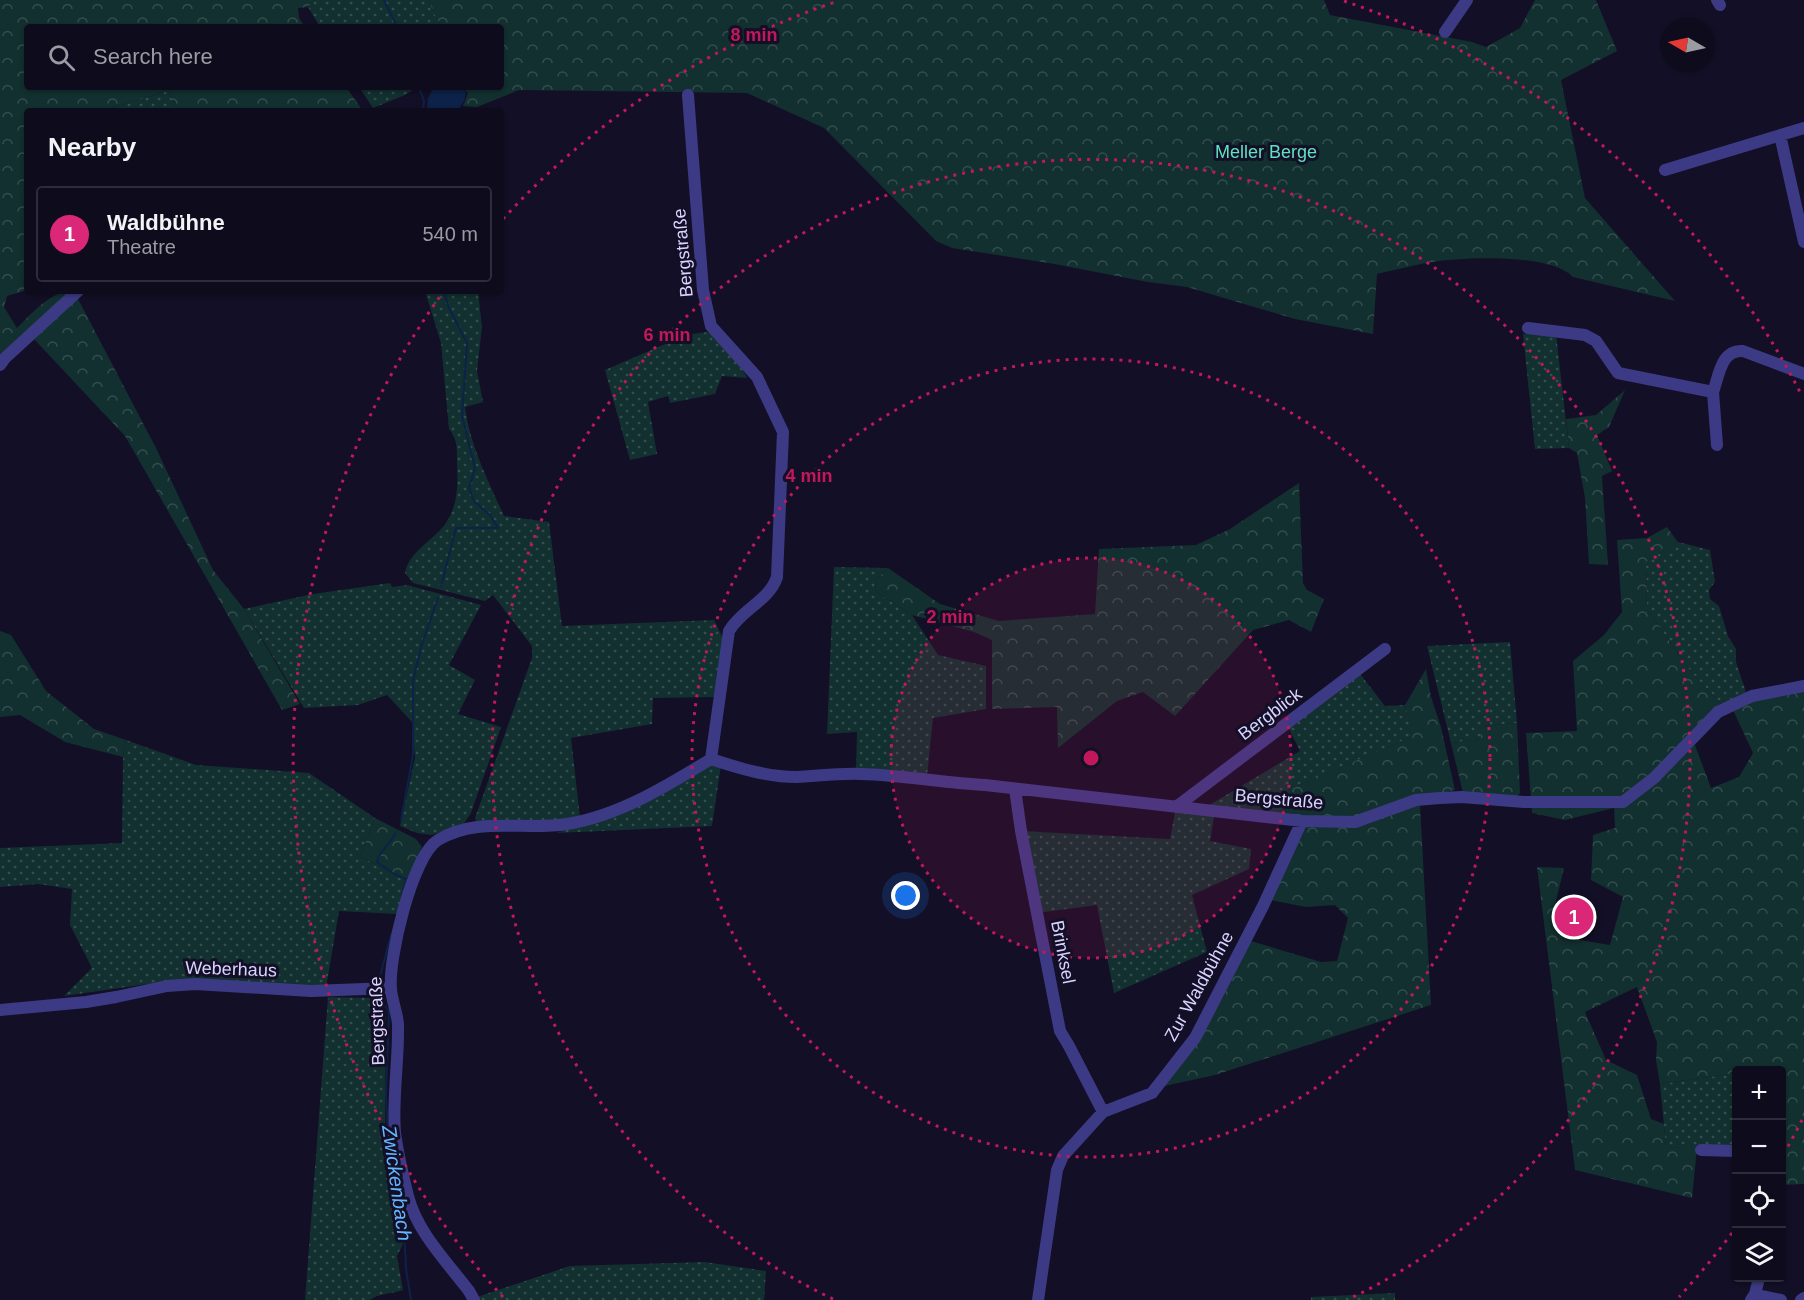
<!DOCTYPE html>
<meta charset="utf-8">
<style>
:root{--surface:#0e0b1c;--page:#171425;--text:#f1f3f6;--muted:#9b9ba3;--line:#2e2b3b;--accent:#db2777}
body{margin:0;font-family:Arial,sans-serif;background:var(--page);color:var(--text)}
.controls{position:absolute;right:18px;bottom:18px;display:grid;overflow:hidden;border-radius:6px;box-shadow:0 2px 4px #0004}
.controls button{width:54px;height:54px;display:grid;place-items:center;padding:0;border:0;border-bottom:2px solid var(--line);background:var(--surface);color:var(--text);font:30px sans-serif}
.compass{position:absolute;left:1660px;top:18px;width:54px;height:54px;border-radius:50%;background:var(--surface);box-shadow:0 2px 4px #0004;rotate:279deg}
.you{position:absolute;left:906px;top:896px;width:21px;height:21px;margin:-15px;border:4px solid #fff;border-radius:50%;background:#1a73e8;box-shadow:0 0 0 9px #1a73e833}
.badge{display:grid;place-items:center;width:39px;height:39px;border-radius:50%;background:var(--accent);color:#fff;font-size:20px;font-weight:700}
.pin{position:absolute;translate:-50% -50%;border:3px solid #fff;box-shadow:0 2px 6px #0006}
.list{margin:0;padding:0;list-style:none}
h2{display:flex;justify-content:space-between;align-items:center;height:78px;margin:0;padding:0 24px;font-size:26px}
h2 small{font-size:20px;font-weight:400;color:var(--muted)}
.list li{display:grid;grid-template-columns:39px 1fr auto;gap:18px;align-items:center;box-sizing:border-box;height:96px;margin:0 12px 12px;padding:0 12px;border:2px solid var(--line);border-radius:6px}
.list b{display:block;font-size:22px;white-space:nowrap}
.list p{margin:0;font-size:20px;white-space:nowrap;color:var(--muted)}
.list em{font-size:20px;font-style:normal;color:var(--muted)}
.icon{flex:none;width:33px;height:33px;fill:none;stroke:currentColor;stroke-width:2;stroke-linecap:round;stroke-linejoin:round}
.map{position:relative;flex:none;width:1804px;height:1300px;overflow:hidden}
.search{position:absolute;background:var(--surface);box-shadow:0 2px 4px #0004;left:24px;top:24px;width:480px;height:66px;display:flex;align-items:center;gap:15px;box-sizing:border-box;padding:0 21px;border-radius:6px;color:var(--muted);font-size:22px}
.panel{position:absolute;background:var(--surface);box-shadow:0 2px 4px #0004;left:24px;top:108px;width:480px;height:186px;border-radius:6px}
.map>svg:first-child{display:block}
.grass{fill:url(#grass-dots)}
.forest{fill:url(#forest-crowns)}
.water{fill:#0c2248}
.lines{fill:none;stroke-linecap:round;stroke-linejoin:round}
.stream{stroke:#0c2248;stroke-width:2}
.minor{stroke:#3d3a85;stroke-width:12}
.ring{fill:none;stroke:#c2185b;stroke-width:3;stroke-dasharray:3 6}
.labels{text-anchor:middle;dominant-baseline:central;stroke-width:6;stroke-linejoin:round;paint-order:stroke}
.park-label{font-size:18px;fill:#5fe0c0;stroke:#130f26}
.street-label{font-size:18px;fill:#d9d4ff;stroke:#130f26}
.water-label{font-size:20px;font-style:italic;fill:#62b6ff;stroke:#130f26}
.centre{fill:#c2185b;stroke:#130f26;stroke-width:3}
.ring-label{font-size:18px;text-anchor:middle;font-weight:bold;fill:#c2185b;stroke:#130f26;stroke-width:6;stroke-linejoin:round;paint-order:stroke}
</style>
<div class="map">
<svg width="1804" height="1300" viewBox="0 0 1804 1300">
<defs>
<pattern id="grass-dots" width="8" height="8" patternUnits="userSpaceOnUse" patternTransform="scale(1.5)"><rect width="8" height="8" fill="#12302f"/><path d="M2 2h.1M6 6h.1" fill="none" stroke="#344d4e" stroke-width="1.8" stroke-linecap="round"/></pattern>
<pattern id="forest-crowns" width="20" height="18" patternUnits="userSpaceOnUse" patternTransform="scale(1.5)"><rect width="20" height="18" fill="#12302f"/><path d="M2 6a3 3 0 1 1 6 0M12 15a3 3 0 1 1 6 0" fill="none" stroke="#344d4e"/></pattern>
</defs>
<rect width="100%" height="100%" fill="#130f26"/>
<!-- grass -->
<path class="grass" d="M313,0H428L441,27H320L308,7Z
M359,87H417L405,95L373,108Z
M168,91L178,111H108V109Z
M425,291H478L482,327L477,371L483,402L465,407C470,446 488,480 504,516L549,522L562,626L714,620L724,640L715,697L653,698L652,724L571,738L580,817L548,823L478,824L475,818L532,658V646L493,595L485,601L413,583L405,573C409,551 433,541 446,523C458,505 458,484 457,464C457,450 458,440 449,429L441,343Z
M707,332C721,336 741,364 747,378L722,376L715,394L670,403L668,396L648,402L657,454L630,460L605,370L686,335Z
M1523,334H1556L1569,448L1535,449Z
M1678,542L1710,550L1715,582L1709,590L1710,599L1719,606L1728,636L1736,649V662L1747,695L1722,705L1691,672L1647,609L1646,562Z
M834,567L888,568L876,580L875,591L912,615L938,655L986,666V709L933,718L927,776L856,769L857,732L827,734Z
M390,583L392,587L407,585L481,605L449,665L475,680L458,714L501,727L471,813L463,825L432,835L417,833L400,826L415,757L412,722L387,695L358,705L304,708L244,609L313,594Z
M1510,642L1517,723L1482,726L1481,739L1451,743L1427,646Z
M1357,670L1385,706L1405,705L1414,736L1237,812L1215,811L1210,841L1251,849L1249,869L1192,895L1207,952L1114,993L1097,905L1037,913L1021,831L1170,839L1176,807L1201,810L1300,751L1287,725Z
M126,740L196,765L309,773L375,818L360,857L407,879L397,914L339,911L326,988L147,984L64,996L92,968L70,925L72,889L38,884L0,887V848L122,843L123,757Z
M713,765H721L712,826L556,833L605,818Z
M328,997L374,998L386,1012L385,1138L404,1242L397,1256L403,1290C392,1294 379,1293 370,1300H305Z
M1736,1073V1151L1666,1147L1660,1084Z
M705,1262L766,1271L764,1300H478L477,1297L570,1266Z
M1395,1293V1300H1311V1297Z"/>
<!-- forest -->
<path class="forest" d="M0,0H313L308,7L298,8L299,18L305,27H27V87H346L363,111H178L168,91L108,109V111H27V290L7,296L4,307L17,328C31,314 51,291 72,291L0,360Z
M428,0H1324L1330,15L1472,42L1486,47L1520,28L1535,0H1596L1617,51L1561,80L1585,198L1675,301L1573,277C1550,253 1464,257 1432,262C1414,265 1395,270 1377,274L1373,334L1295,319L1187,287L1148,282L1049,263L952,248L936,241L824,128L747,93L519,90L477,107L463,106L468,93L461,87H501V27H441Z
M77,297L156,448L213,570L244,609L300,704L282,710L125,436L33,338Z
M1625,390L1609,427L1597,435L1612,471L1602,476L1608,565L1589,564L1585,498L1577,453L1569,448L1566,419L1596,415Z
M1299,483L1303,583L1307,590L1324,599L1311,632L1289,620L1253,630L1175,716L1143,692L1117,701L1058,748L1057,707L992,709V640L974,632L912,615L875,591L876,580L888,568L940,604L999,621L1095,614L1099,549L1196,545L1230,529Z
M1667,527L1678,542L1646,562L1647,609L1691,672L1722,705L1709,714L1690,732L1711,788L1739,777L1753,753L1733,710L1754,698L1804,689V1184L1782,1185V1067L1736,1070V1073L1660,1084L1656,1060L1657,1042L1637,987L1585,1012L1606,1060L1637,1075L1651,1119L1664,1124L1666,1147L1697,1148L1692,1198L1575,1170L1537,867L1564,868L1553,913L1568,938L1610,945L1623,897L1591,880L1593,835L1615,828L1614,808L1565,820L1532,813L1526,733L1577,731L1573,661L1604,635L1622,612L1617,540L1647,538Z
M0,631L11,635L46,691L94,729L126,740L123,757L65,742L20,715L0,717Z
M1426,669L1431,697L1441,727L1455,790L1418,798L1420,805L1431,1005L1215,1075L1160,1087L1251,941L1321,962L1337,961L1348,918L1335,905L1306,907L1270,900L1307,825L1237,812L1413,736L1405,705Z
M1517,723L1520,793L1516,798L1463,793L1451,743L1480,739L1481,726Z
M375,818L416,839L422,847L407,879L360,857Z"/>
<!-- water -->
<path class="water" d="M434,87H460L466,93L464,101L459,109L430,111L427,109L428,98Z"/>
<g class="lines">
<!-- stream -->
<path class="stream" d="M384,0L397,27
M419,87L424,101L423,111
M441,586L456,528H498L490,515L474,501L469,488L475,468L462,416L467,343L448,306L444,291
M401,820L413,755V680L422,644L438,598
M396,832C391,844 379,851 377,862L394,874L406,879L402,895
M379,980L391,935
M378,998L389,1011L386,1096L388,1133L403,1204L406,1269L411,1300"/>
<!-- minor -->
<path class="minor" d="M1717,0L1720,5
M1445,32L1467,0
M688,95L703,290L711,326L757,377L783,432L777,577C769,601 742,609 729,631L711,759
M1780,135L1804,242
M1665,170L1804,128
M1528,328L1585,335L1596,341L1618,373L1713,392C1719,376 1721,349 1743,351L1804,374
M0,365L5,358L78,291
M1713,392L1717,445
M1015,789L1021,831L1060,1031L1069,1046L1103,1112
M1176,807L1385,649
M0,1010L86,1002L116,997L167,986L195,984L311,991L391,988
M1701,1150L1736,1151
M1761,1296L1781,1300
M474,1300L469,1291C447,1262 417,1232 408,1196C403,1176 398,1154 395,1133C392,1100 399,1059 398,1024C397,1012 392,1001 391,989C388,959 412,856 438,840C477,816 524,831 567,824C618,816 667,786 711,759C738,768 768,777 796,777C818,776 839,773 861,774C903,775 944,783 985,785L1302,821L1355,822L1416,800L1440,798L1462,797L1524,802H1623L1654,778L1718,712L1752,696L1804,686
M1038,1300L1057,1170L1063,1156L1103,1112L1152,1093L1195,1038L1263,906L1302,821
M1751,1300L1755,1294L1759,1278
M1801,1300L1804,1298"/>
</g>
<!-- distance rings -->
<circle cx="1091" cy="758" r="200" fill="#c2185b" fill-opacity=".12"/>
<g class="ring">
<circle cx="1091" cy="758" r="200"/>
<circle cx="1091" cy="758" r="399"/>
<path d="M833 1299A599 599 0 1 1 1349 1299"/>
<path d="M1802 1120A798 798 0 0 1 1782 1157M1732 1233A798 798 0 0 1 1679 1297M503 1297A798 798 0 0 1 441 295M503 219A798 798 0 0 1 838 1M1344 1A798 798 0 0 1 1802 396"/>
</g>
<g class="labels">
<!-- park labels -->
<g class="park-label">
<text x="1266" y="152">Meller Berge</text>
</g>
<!-- street labels -->
<g class="street-label">
<text transform="translate(683 253) rotate(-95)">Bergstraße</text>
<text transform="translate(1270 714) rotate(-37)">Bergblick</text>
<text transform="translate(1279 799) rotate(5)">Bergstraße</text>
<text transform="translate(1063 952) rotate(79)">Brinksel</text>
<text transform="translate(231 969) rotate(2)">Weberhaus</text>
<text transform="translate(1199 986) rotate(-61)">Zur Waldbühne</text>
<text transform="translate(377 1021) rotate(-92)">Bergstraße</text>
</g>
<!-- water labels -->
<g class="water-label">
<text transform="translate(397 1183) rotate(82)">Zwickenbach</text>
</g>
</g>
<circle cx="1091" cy="758" r="9" class="centre"/>
<g class="ring-label">
<text x="754" y="41">8 min</text>
<text x="667" y="341">6 min</text>
<text x="809" y="482">4 min</text>
<text x="950" y="623">2 min</text>
</g>
</svg>
<div class="controls">
<button>+</button>
<button>−</button>
<button><svg class="icon" aria-label="locate" viewBox="0 0 24 24"><circle cx="12" cy="12" r="6"/><path d="M12 2v4M12 18v4M2 12h4M18 12h4"/></svg></button>
<button><svg class="icon" aria-label="layers" viewBox="0 0 24 24"><path d="M12 4l9 5-9 5-9-5zM3 14l9 5 9-5"/></svg></button>
</div>
<svg class="compass" viewBox="-18 -18 36 36"><path d="M0-13l5 13h-10z" fill="#e53935"/><path d="M0 13l5-13h-10z" fill="#9b9ba3"/></svg>
<div class="you"></div>
<div class="pin badge" style="left:1574px;top:917px">1</div>
<div class="search"><svg class="icon" aria-label="search" viewBox="0 0 24 24"><circle cx="10" cy="10" r="6"/><path d="M15 15l6 6"/></svg>Search here</div>
<section class="panel">
<h2>Nearby<small></small></h2>
<ul class="list">
<li><span class="badge">1</span><div><b>Waldbühne</b><p>Theatre</p></div><em>540 m</em></li>
</ul>
</section>
</div>
